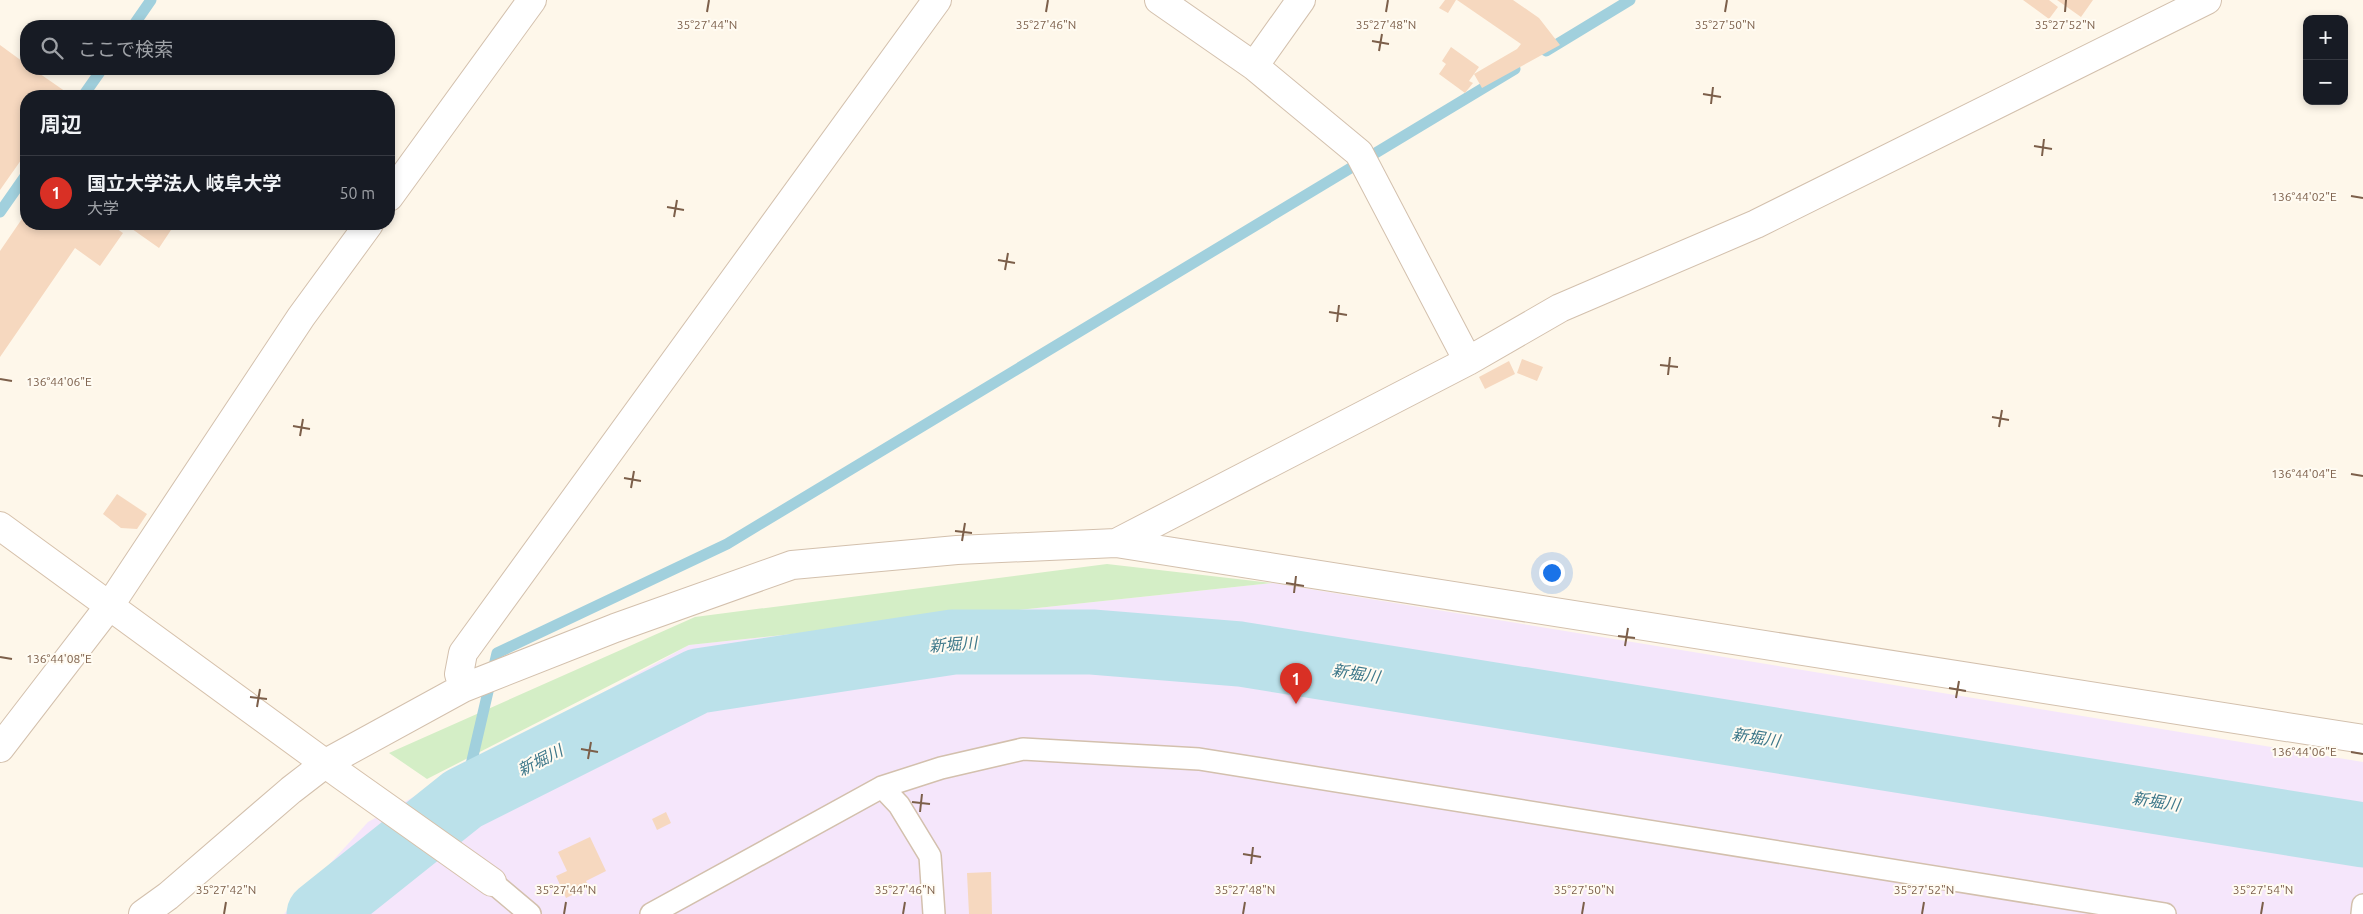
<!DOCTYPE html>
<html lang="ja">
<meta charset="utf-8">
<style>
:root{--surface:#171b24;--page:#242831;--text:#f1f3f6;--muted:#9ea1a6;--line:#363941;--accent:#d93025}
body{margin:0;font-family:Ubuntu,"Noto Sans JP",sans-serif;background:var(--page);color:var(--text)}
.controls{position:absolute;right:15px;top:15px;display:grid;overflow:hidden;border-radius:10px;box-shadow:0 2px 8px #0003}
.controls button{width:45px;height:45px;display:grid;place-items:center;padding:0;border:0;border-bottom:1px solid var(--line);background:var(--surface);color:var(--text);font:25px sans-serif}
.you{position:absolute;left:1551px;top:572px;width:18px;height:18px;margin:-12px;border:4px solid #fff;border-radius:50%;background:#1a73e8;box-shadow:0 0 0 8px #1a73e833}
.badge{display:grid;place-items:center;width:32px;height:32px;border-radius:50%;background:var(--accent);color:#fff;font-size:16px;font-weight:700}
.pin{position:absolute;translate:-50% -41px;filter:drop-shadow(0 1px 2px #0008)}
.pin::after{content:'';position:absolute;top:26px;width:18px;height:15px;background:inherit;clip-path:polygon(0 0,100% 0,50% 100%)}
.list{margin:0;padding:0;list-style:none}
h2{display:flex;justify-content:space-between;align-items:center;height:65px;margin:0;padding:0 20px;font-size:21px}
h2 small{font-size:16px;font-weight:400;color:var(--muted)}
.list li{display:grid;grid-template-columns:32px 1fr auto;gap:15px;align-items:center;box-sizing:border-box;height:75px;padding:0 20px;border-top:1px solid var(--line)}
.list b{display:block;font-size:19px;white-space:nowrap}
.list p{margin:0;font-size:16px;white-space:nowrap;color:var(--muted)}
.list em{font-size:16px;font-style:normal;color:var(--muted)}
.icon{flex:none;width:28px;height:28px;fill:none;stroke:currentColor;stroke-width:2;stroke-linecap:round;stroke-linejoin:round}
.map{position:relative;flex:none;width:2363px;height:914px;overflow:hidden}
.search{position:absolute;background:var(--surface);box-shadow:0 2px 8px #0003;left:20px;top:20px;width:375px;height:55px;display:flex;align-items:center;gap:12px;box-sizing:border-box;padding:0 18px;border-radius:20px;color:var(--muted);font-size:19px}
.panel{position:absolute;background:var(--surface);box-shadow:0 2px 8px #0003;left:20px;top:90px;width:375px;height:140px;border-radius:20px}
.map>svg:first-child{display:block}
.education{fill:#f5e6fb}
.green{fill:#d4eec6}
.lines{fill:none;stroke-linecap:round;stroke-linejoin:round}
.stream{stroke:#a1d0dd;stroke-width:11}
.river{stroke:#bbe1ea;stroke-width:65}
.building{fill:#f6d8bf}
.lane-casing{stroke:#d3c0ad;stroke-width:24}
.street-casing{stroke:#d3c0ad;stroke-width:30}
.secondary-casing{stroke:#d6c1ab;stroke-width:30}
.lane{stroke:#fff;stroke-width:21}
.street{stroke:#fff;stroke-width:28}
.secondary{stroke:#fff;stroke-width:28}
.ticks{fill:none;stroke:#7c5f4a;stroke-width:2}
.labels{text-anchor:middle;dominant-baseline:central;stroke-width:4;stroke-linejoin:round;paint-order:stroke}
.water-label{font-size:16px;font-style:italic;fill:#3e788a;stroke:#fffbf2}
.ticks-label{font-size:12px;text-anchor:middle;fill:#7c5f4a;stroke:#fffbf2;stroke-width:4;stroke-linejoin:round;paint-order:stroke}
</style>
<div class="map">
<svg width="2363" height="914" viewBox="0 0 2363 914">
<rect width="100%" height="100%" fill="#fef7ea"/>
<!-- education -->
<path class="education" d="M1273,583L2363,762V914H284L368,822L689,645Z"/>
<!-- green -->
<path class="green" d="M1107,564L1273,583L689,645L427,779L389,753L695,617Z"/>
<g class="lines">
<!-- stream -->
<path class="stream" d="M133,26L151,0
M1546,51L1630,0
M83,96L102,69
M0,212L26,175
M463,799L497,653L727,544L1515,69"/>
<!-- river -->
<path class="river" d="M319,914L463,799L698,681L953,642H1092L1240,654L2363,835"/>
</g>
<!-- building -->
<path class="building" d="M1445,0H1456L1448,13L1439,8Z
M1457,0H1513L1539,18L1560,45L1482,88L1474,74L1517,49L1521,44Z
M2023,0H2049L2058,7L2049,19Z
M2057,0H2093L2081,17Z
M0,45L26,64V69H33L69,94L67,96H26V153L0,190Z
M1451,47L1479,67L1469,81L1473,83L1465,93L1439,74L1446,64L1442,61Z
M26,213V224H110L123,233L100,266L75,248L0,357V251Z
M125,224H175L159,248Z
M1522,359L1543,367L1537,381L1517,373Z
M1509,361L1515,374L1485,389L1479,377Z
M117,494L147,514L137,529L121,528L103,514Z
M666,812L671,823L657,830L652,819Z
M590,837L606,871L586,881L589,887L566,898L556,876L567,871L558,852Z
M991,872L992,914H969L967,873Z"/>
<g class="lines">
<defs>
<path id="lane" d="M882,787L899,805L930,856L934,914
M492,882L530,914
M651,914L882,787L941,768L1023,749L1199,759L2165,914
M2362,914L2363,905"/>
<path id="street" d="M1159,0L1254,66L1359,153L1468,361
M1254,66L1301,0
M389,197L532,0
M1116,543L1468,361L1560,308L1756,224L2207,0
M463,688L459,674L463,653L937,0
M0,748L110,605L301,317L369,224
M143,914L168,896L291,790L326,763L463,688L615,628L792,565L957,550L1116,543L2363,739"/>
<path id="secondary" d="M0,526L341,775L492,882"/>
</defs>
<!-- lane casing -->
<use href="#lane" class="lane-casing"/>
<!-- street casing -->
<use href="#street" class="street-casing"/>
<!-- secondary casing -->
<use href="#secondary" class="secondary-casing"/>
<!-- lane -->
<use href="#lane" class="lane"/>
<!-- street -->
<use href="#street" class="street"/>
<!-- secondary -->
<use href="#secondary" class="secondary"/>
</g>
<!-- ticks -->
<path class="ticks" d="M707,12L709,0M1046,12L1048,0M1386,12L1388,0M1725,12L1727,0M2065,12L2066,0M1372,41L1389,44M1379,51L1382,34M1703,94L1721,97M1711,104L1713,87M2034,146L2052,149M2042,156L2044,139M2351,196L2363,198M667,207L684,210M674,217L677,200M998,260L1015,263M1005,270L1008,253M1329,312L1347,315M1337,322L1339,305M1660,365L1678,367M1668,375L1670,357M0,379L12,381M1992,417L2009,420M293,426L310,429M1999,427L2002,410M300,436L303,419M2351,474L2363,476M624,478L641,481M631,488L634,471M955,531L972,533M962,541L965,523M1286,583L1304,586M1294,593L1296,576M1618,636L1635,638M1625,646L1628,628M0,657L12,659M1949,688L1966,691M250,697L267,699M1956,698L1959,681M257,707L260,689M581,749L598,752M2351,752L2363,754M588,759L591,742M912,802L930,804M920,812L922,794M1243,854L1261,857M1251,864L1253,847M224,914L226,902M564,914L566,902M903,914L905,902M1243,914L1245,902M1582,914L1584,902M1922,914L1924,902M2261,914L2263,902"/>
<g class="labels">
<!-- water labels -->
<g class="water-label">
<text transform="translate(953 644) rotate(-4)">新堀川</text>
<text transform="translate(1356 673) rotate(9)">新堀川</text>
<text transform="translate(1756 737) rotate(9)">新堀川</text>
<text transform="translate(540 760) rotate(-27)">新堀川</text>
<text transform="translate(2156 801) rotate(9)">新堀川</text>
</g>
</g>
<g class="ticks-label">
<text x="707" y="29">35°27'44"N</text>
<text x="1046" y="29">35°27'46"N</text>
<text x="1386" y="29">35°27'48"N</text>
<text x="1725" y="29">35°27'50"N</text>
<text x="2065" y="29">35°27'52"N</text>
<text x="2304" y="201">136°44'02"E</text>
<text x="59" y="386">136°44'06"E</text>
<text x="2304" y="478">136°44'04"E</text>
<text x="59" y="663">136°44'08"E</text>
<text x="2304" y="756">136°44'06"E</text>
<text x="226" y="894">35°27'42"N</text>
<text x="566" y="894">35°27'44"N</text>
<text x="905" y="894">35°27'46"N</text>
<text x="1245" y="894">35°27'48"N</text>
<text x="1584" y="894">35°27'50"N</text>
<text x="1924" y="894">35°27'52"N</text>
<text x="2263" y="894">35°27'54"N</text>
</g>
</svg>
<div class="controls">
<button>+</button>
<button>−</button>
</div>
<div class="you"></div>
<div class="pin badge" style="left:1296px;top:704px">1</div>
<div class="search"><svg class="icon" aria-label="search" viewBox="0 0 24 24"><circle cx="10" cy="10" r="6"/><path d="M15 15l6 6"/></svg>ここで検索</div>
<section class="panel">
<h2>周辺<small></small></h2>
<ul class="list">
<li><span class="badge">1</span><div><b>国立大学法人 岐阜大学</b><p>大学</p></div><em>50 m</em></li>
</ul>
</section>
</div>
